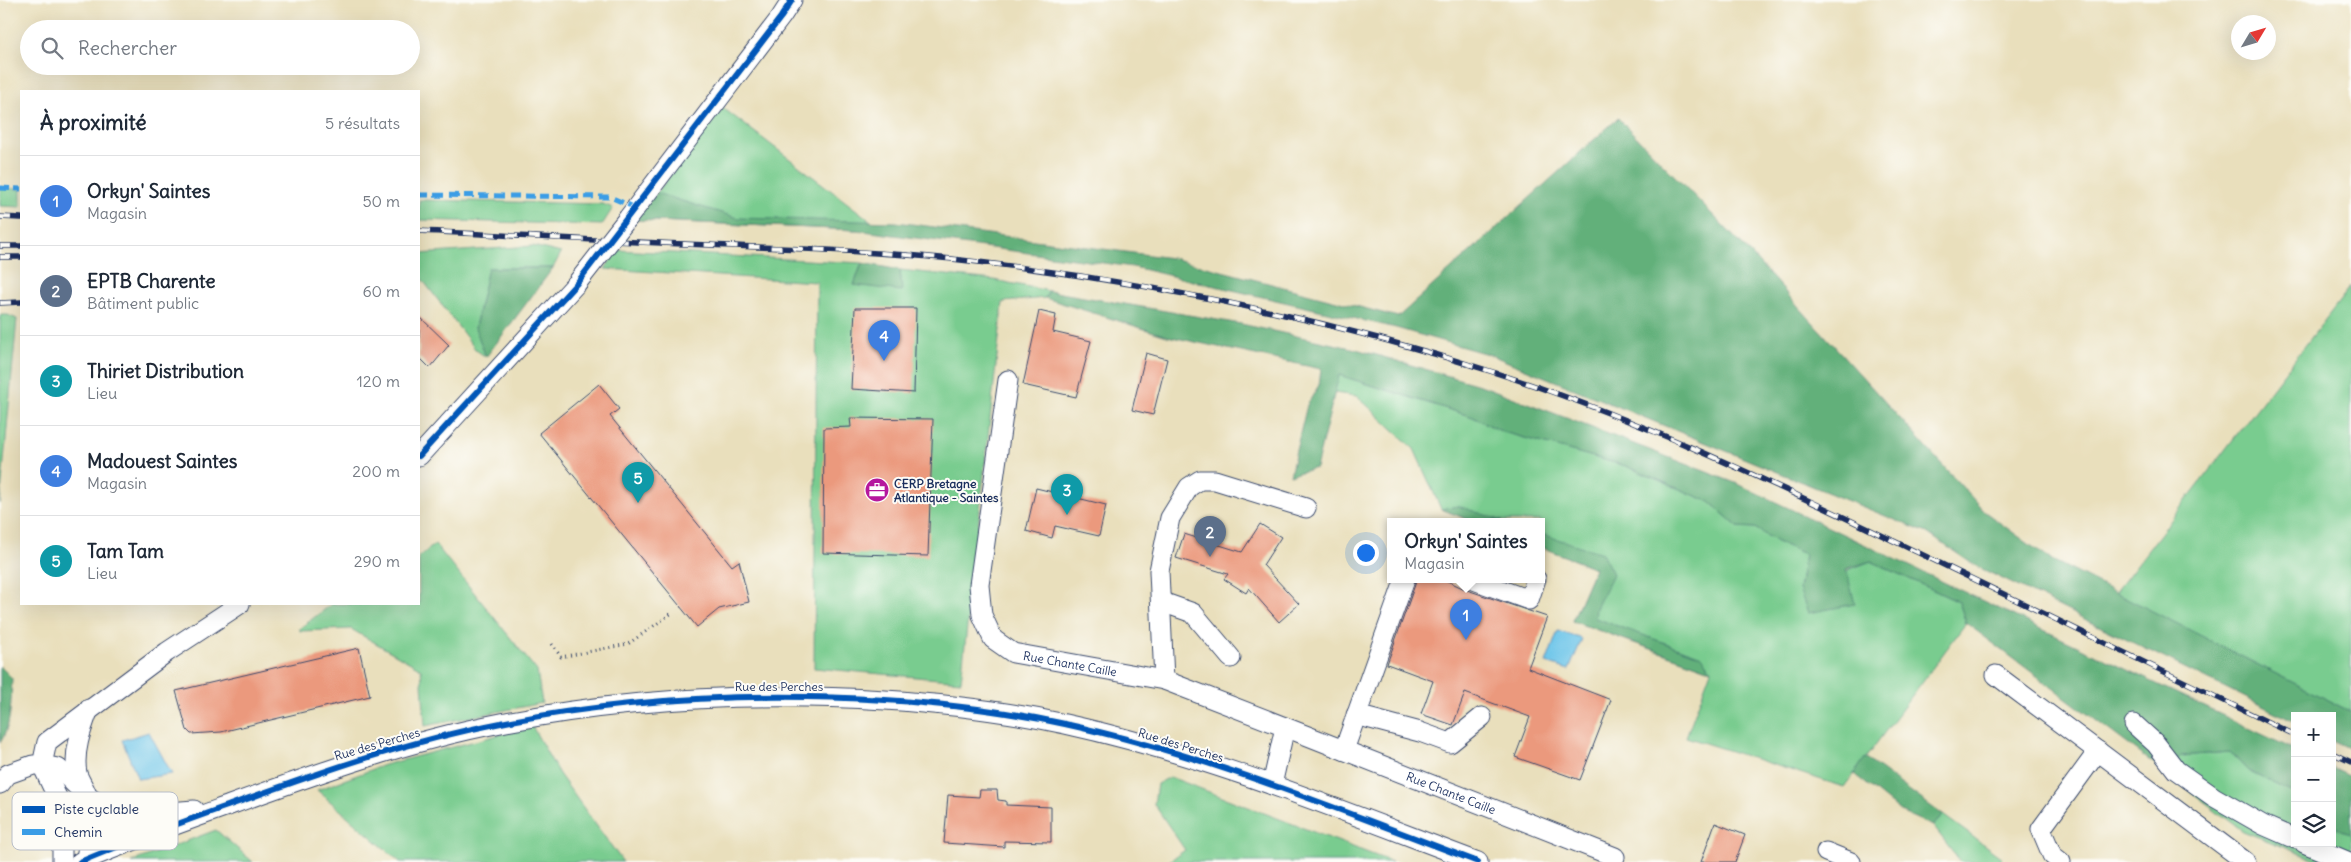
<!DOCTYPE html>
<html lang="fr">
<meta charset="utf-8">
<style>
:root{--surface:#fff;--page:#f6f6f7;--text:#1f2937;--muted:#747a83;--line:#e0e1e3;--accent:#0f766e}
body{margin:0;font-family:Delius,sans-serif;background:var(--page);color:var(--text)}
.controls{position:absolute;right:15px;bottom:15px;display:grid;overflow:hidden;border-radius:0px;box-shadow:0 5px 20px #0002}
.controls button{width:45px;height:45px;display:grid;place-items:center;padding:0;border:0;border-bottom:1px solid var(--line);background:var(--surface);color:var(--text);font:25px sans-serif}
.compass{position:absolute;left:2231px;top:15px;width:45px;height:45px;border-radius:50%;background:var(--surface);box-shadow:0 5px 20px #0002;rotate:52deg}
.you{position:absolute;left:1365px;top:552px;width:18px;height:18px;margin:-12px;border:4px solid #fff;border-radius:50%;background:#1a73e8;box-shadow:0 0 0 8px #1a73e833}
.badge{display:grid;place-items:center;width:32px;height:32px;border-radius:50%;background:var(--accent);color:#fff;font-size:16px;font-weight:700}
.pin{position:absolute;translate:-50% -41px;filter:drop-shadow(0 1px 2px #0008)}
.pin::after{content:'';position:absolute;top:26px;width:18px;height:15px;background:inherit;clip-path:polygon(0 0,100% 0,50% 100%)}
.popup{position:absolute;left:1387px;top:518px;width:158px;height:65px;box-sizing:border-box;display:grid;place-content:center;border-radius:0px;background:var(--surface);filter:drop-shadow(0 1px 4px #0005);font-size:16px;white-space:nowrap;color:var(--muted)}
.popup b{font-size:19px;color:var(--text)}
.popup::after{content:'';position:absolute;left:50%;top:100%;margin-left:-10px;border:10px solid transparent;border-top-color:var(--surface)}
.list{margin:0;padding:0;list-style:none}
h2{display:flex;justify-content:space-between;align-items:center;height:65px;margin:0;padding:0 20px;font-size:21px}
h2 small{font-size:16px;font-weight:400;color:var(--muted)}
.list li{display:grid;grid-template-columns:32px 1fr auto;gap:15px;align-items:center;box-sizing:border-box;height:90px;padding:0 20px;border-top:1px solid var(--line)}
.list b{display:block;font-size:19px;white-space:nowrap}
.list p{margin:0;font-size:16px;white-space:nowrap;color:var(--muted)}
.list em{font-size:16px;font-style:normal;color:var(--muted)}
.icon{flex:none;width:28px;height:28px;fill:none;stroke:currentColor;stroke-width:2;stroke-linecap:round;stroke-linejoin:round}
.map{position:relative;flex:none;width:2351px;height:862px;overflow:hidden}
.search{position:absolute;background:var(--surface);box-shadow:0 5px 20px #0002;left:20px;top:20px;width:400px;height:55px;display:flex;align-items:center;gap:12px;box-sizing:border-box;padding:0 18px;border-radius:28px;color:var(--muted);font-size:19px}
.panel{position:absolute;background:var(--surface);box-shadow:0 5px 20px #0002;left:20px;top:90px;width:400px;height:515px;border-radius:0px}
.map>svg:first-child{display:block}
.green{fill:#79cc8f;stroke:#4a7e76}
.forest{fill:#62b07a;stroke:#3e706c}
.water{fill:#6bc4e9;stroke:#437aa4}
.building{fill:#eb997d}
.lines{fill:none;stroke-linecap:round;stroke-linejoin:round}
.minor-casing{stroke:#3a496c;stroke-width:21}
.path{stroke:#3a496c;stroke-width:3;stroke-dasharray:1 4;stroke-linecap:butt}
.minor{stroke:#fff;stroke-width:19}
.rail-casing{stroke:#1b2f5e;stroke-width:5.5}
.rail{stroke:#fdfcf7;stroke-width:4;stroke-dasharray:11;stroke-linecap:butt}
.minor-bridge-casing{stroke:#3a496c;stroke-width:21;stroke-linecap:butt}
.minor-bridge{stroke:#fff;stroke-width:19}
.quiet{stroke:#3b9de6;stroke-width:5;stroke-dasharray:10 5;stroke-linecap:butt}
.cycleway-casing{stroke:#fdfcf7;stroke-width:9}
.cycleway{stroke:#0057b8;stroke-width:6}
.labels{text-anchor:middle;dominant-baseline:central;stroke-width:4;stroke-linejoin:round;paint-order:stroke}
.poi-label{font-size:12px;font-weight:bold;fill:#1b2f5e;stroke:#fdfcf7;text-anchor:start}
.street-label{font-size:12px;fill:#1b2f5e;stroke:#fdfcf7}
.key{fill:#fdfcf7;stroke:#b9bec9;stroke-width:1}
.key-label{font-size:14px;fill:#1b2f5e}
</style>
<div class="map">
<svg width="2351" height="862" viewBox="0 0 2351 862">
<rect width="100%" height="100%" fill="#fdfcf7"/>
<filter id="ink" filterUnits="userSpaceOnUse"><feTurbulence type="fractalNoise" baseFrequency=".02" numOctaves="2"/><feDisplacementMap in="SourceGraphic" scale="10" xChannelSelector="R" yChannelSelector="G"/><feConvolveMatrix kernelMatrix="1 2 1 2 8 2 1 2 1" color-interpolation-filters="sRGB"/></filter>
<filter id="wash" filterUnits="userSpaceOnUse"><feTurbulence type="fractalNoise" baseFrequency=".0096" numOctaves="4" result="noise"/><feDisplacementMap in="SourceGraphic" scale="20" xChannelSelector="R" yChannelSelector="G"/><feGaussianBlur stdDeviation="1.12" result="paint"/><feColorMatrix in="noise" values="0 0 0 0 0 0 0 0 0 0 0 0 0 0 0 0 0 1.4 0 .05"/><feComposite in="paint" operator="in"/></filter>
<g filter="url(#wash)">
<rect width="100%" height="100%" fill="#e9dfbc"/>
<!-- green -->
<path class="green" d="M723,108L871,221L856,230L635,220Z
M0,188L21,189V207L0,206Z
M419,200L603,204L613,208L602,225L419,220Z
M533,246L561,253L553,268H488L475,327L486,357L476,350L422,279L419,278V254Z
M617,250L862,263L854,285L902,290L900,270L994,280L1049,291L1045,298L1003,302L961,681L814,668L817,282L605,269Z
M2351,286V712L2115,593Z
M0,315H8L17,319L0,504Z
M1339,375L1473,417L1503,432L1626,466L1710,502L1738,527L1755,528L1777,542L1805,554L1799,589L1871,561L1959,602L1966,623L1844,787L1686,737L1711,670L1572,621L1595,568L1541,547V521H1472L1441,509L1414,449L1357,396L1334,393Z
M435,544L537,671L542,703L425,726L421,669L351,629L300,631V628L332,604H419V557Z
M532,726L559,774L623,862H400L317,790L384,765Z
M2230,752L2248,771L2295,794V843H2332V827L2351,833V862H2322L2243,831L2165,772L2181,756Z
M1170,777L1392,862H1168L1185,850L1154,804L1157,784Z
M1943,815L2002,858L2000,862H1961L1933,826Z
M216,830L253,862H131Z"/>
<!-- forest -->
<path class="forest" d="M1618,118L1749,252L1985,512L2048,558L2351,712V749L2332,740V716H2295V722L1974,565L1927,533L1491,355L1396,328L1133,267L856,230L635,220L656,193L738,218L896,222L1172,258L1398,317Z
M862,263L900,270L902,291L854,285Z
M488,268H553L486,357L475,328Z
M1049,291L1241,324L1356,349L1483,386L1738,484L2295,750V794L2248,771L2230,752L2181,756L2165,772L1966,623L1959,602L1871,561L1846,569L1855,604L1808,613L1799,589L1805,554L1777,542L1755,528L1738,527L1710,502L1626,466L1503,432L1473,417L1339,375L1316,468L1290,475L1307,405L1319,385L1321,369L1167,336L1045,298Z
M1458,506L1503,521H1472L1441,509Z
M1541,534L1602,553L1613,574L1596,608L1595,618L1702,656L1711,670L1572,621L1595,568L1541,547Z
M0,666L12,678C11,698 12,725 0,743Z
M1865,758L1943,815L1933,826L1901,812L1854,774Z
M2332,768L2351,777V833L2332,827Z"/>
<!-- water -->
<path class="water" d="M1558,631L1582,639L1569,670L1546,663Z
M149,732L172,774L138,779L122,740Z"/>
<g id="blocks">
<!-- building -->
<path class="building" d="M855,308H916L914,393L851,389Z
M1039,311L1056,315L1053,332L1091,341L1076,397L1023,385Z
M419,316L449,345L430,368L419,357Z
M1146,353L1167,359L1153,415L1132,410Z
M599,384L619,409L610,416L732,566L739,561L749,602L719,609L697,627L539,433Z
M850,418L933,419L928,556L823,553L824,428L851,427Z
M1036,488L1106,505L1099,536L1055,526L1052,538L1026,531Z
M1260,524L1281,537L1263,565L1299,604L1279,622L1249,588L1246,593L1224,579L1228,574L1176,558L1184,534L1242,552Z
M1417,579H1443L1467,590L1547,617L1528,668L1611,700L1580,780L1515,757L1530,717L1465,693L1453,725L1421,714L1433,681L1387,664Z
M359,648L370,696L221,732L191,734L187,730L176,691Z
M980,790H997L998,800L1006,801V805L1051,807V842L1004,841V847L944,843L948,795L979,797Z
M1715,823L1745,835L1735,862H1701Z"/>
</g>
</g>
<g filter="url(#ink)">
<use href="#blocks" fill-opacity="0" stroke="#3a496c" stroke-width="1"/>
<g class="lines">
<defs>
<g id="minor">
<path d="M628,218L781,17L792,0"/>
<path id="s1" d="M1008,380L979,585L982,615L993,639L1013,653L1164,680L1285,727"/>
<path d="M419,456L577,283"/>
<path d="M1471,579L1529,600L1536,579"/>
<path d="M1162,602L1193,613L1231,658"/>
<path d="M1996,675L2246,862"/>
<path d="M1164,680L1159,571L1170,518L1189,487L1200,480H1215L1306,508"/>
<path d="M1356,715L1420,732L1450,743L1482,717"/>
<path d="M2134,724L2156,744L2176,770L2214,797L2263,825L2295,839"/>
<path d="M1344,750L1405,579"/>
<path d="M0,784L8,774L33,765H42L58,768L88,797L119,816L194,810"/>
<path id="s2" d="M1272,785L1285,727L1615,857"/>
<path d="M2304,843L2349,862"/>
<path d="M1826,852L1851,862"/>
<path d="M86,859C89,839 92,818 88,798C86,789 79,781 77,773C73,751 82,728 89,709"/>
<path d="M62,862V820L58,799L42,765L47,742L167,652L240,604"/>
<path d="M80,862C129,841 180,823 230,805C318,773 408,741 501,723C628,698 756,692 885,700C945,704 1006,711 1065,724C1207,755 1342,811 1478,862"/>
<path d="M2061,862L2052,855L2041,829L2098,751"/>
</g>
</defs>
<!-- minor casing -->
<use href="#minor" class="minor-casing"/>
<!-- path -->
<path class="path" d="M552,644L561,657L628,644L672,613"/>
<!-- minor -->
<use href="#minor" class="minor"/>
<defs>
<path id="rail" d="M0,217L21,218
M419,231C508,235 597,241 685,244C774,248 864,250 952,259C1135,279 1318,316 1493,372C1641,419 1781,487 1921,554C2045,614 2170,675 2295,735
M0,246H21
M0,257H21
M0,303L21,302
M2332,753L2351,762"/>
</defs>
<!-- rail casing -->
<use href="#rail" class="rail-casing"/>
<!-- rail -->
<use href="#rail" class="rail"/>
<defs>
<path id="minor-bridge" d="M577,283L628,218"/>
</defs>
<!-- minor-bridge casing -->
<use href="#minor-bridge" class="minor-bridge-casing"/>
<!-- minor-bridge -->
<use href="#minor-bridge" class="minor-bridge"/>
<!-- quiet -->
<path class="quiet" d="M0,188L21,189
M419,195L610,197L636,208"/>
<defs>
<path id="cycleway" d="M419,456L577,283L781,17L792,0
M80,862C129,841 180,823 230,805C318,773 408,741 501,723C628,698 756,692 885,700C945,704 1006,711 1065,724C1207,755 1342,811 1478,862"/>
</defs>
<!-- cycleway casing -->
<use href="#cycleway" class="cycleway-casing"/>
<!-- cycleway -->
<use href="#cycleway" class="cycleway"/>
</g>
</g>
<!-- icons -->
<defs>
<symbol id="office-disc" viewBox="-11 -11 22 22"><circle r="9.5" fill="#b5179e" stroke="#fdfcf7"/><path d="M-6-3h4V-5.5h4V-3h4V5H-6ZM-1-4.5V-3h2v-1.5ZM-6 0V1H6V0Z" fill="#fff"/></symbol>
</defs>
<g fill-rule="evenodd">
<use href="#office-disc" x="863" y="476" width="28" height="28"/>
</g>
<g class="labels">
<!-- poi labels -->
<g class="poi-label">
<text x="894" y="483">CERP Bretagne<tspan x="894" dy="14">Atlantique - Saintes</tspan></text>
</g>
<!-- street labels -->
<g class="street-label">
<text stroke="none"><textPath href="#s1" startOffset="346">Rue Chante Caille</textPath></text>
<text x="779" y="686">Rue des Perches</text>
<text transform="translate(377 744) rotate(-16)">Rue des Perches</text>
<text transform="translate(1181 745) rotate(17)">Rue des Perches</text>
<text stroke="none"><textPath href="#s2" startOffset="238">Rue Chante Caille</textPath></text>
</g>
</g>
<!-- legend -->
<rect x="12" y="792" width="166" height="58" rx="8" class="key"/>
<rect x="22" y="806" width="23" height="7" fill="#0057b8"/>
<rect x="22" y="829" width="23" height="6" fill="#3b9de6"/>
<g class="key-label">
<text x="54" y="814">Piste cyclable</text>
<text x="54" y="837">Chemin</text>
</g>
</svg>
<div class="controls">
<button>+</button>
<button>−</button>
<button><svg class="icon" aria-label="layers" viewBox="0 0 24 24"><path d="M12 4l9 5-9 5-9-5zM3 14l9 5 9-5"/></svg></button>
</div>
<svg class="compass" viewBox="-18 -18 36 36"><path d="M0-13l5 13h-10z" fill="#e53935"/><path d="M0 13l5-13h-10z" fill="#747a83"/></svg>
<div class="you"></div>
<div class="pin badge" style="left:1466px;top:640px;background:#3f7fe0">1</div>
<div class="popup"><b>Orkyn' Saintes</b>Magasin</div>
<div class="pin badge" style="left:1210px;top:557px;background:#5c6f8a">2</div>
<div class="pin badge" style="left:1067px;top:515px;background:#0f9aa8">3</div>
<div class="pin badge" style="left:884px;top:361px;background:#3f7fe0">4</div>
<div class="pin badge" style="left:638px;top:503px;background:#0f9aa8">5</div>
<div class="search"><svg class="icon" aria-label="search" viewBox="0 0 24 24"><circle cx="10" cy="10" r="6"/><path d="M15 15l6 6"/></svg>Rechercher</div>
<section class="panel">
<h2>À proximité<small>5 résultats</small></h2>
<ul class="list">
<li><span class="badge" style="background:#3f7fe0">1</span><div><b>Orkyn' Saintes</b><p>Magasin</p></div><em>50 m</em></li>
<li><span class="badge" style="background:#5c6f8a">2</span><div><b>EPTB Charente</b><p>Bâtiment public</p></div><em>60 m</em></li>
<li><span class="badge" style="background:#0f9aa8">3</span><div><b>Thiriet Distribution</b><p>Lieu</p></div><em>120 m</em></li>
<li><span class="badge" style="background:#3f7fe0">4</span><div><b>Madouest Saintes</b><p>Magasin</p></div><em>200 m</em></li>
<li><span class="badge" style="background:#0f9aa8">5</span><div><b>Tam Tam</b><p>Lieu</p></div><em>290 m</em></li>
</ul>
</section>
</div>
